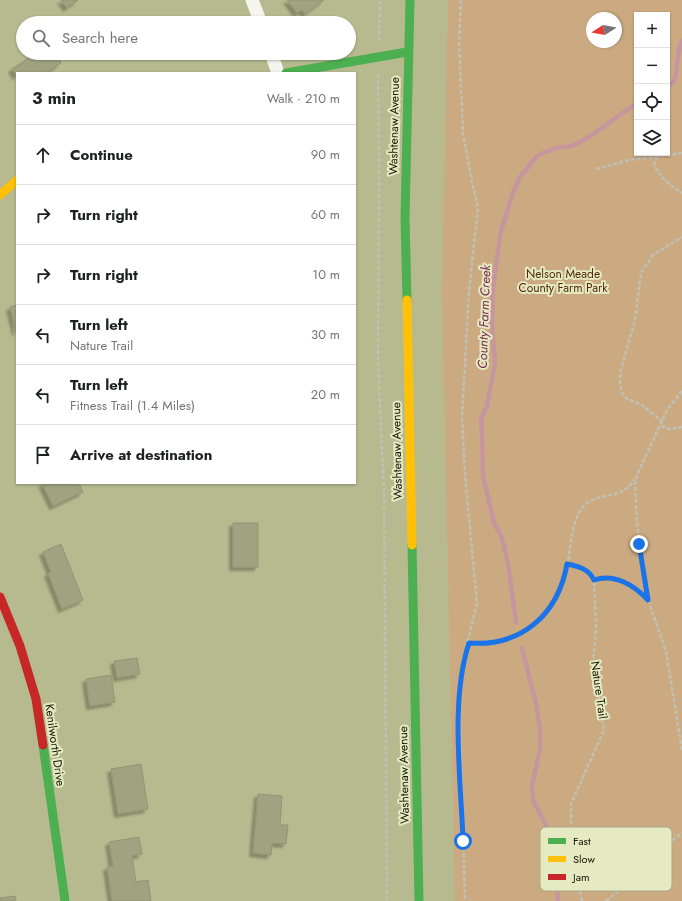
<!DOCTYPE html>
<meta charset="utf-8">
<style>
:root{--surface:#fff;--page:#f6f6f6;--text:#202124;--muted:#757577;--line:#e0e0e0}
body{margin:0;font-family:Jost,sans-serif;background:var(--page);color:var(--text)}
.controls{position:absolute;right:12px;top:12px;display:grid;overflow:hidden;border-radius:0px;box-shadow:0 1px 3px #0004}
.controls button{width:36px;height:36px;display:grid;place-items:center;padding:0;border:0;border-bottom:1px solid var(--line);background:var(--surface);color:var(--text);font:20px sans-serif}
.compass{position:absolute;left:586px;top:12px;width:36px;height:36px;border-radius:50%;background:var(--surface);box-shadow:0 1px 3px #0004;rotate:259deg}
.stop{position:absolute;width:12px;height:12px;margin:-9px;border:3px solid #1a73e8;border-radius:50%;background:#fff}
.stop.end{background:#1a73e8;border-color:#fff;box-shadow:0 1px 4px #0008}
.list{margin:0;padding:0;list-style:none}
h2{display:flex;justify-content:space-between;align-items:center;height:52px;margin:0;padding:0 16px;font-size:17px}
h2 small{font-size:13px;font-weight:400;color:var(--muted)}
.list li{display:grid;grid-template-columns:26px 1fr auto;gap:12px;align-items:center;box-sizing:border-box;height:60px;padding:0 16px;border-top:1px solid var(--line)}
.list b{display:block;font-size:15px;white-space:nowrap}
.list p{margin:0;font-size:13px;white-space:nowrap;color:var(--muted)}
.list em{font-size:13px;font-style:normal;color:var(--muted)}
.icon{flex:none;width:22px;height:22px;fill:none;stroke:currentColor;stroke-width:2;stroke-linecap:round;stroke-linejoin:round}
.map{position:relative;flex:none;width:682px;height:901px;overflow:hidden}
.search{position:absolute;background:var(--surface);box-shadow:0 1px 3px #0004;left:16px;top:16px;width:340px;height:44px;display:flex;align-items:center;gap:10px;box-sizing:border-box;padding:0 14px;border-radius:22px;color:var(--muted);font-size:15px}
.panel{position:absolute;background:var(--surface);box-shadow:0 1px 3px #0004;left:16px;top:72px;width:340px;height:412px;border-radius:0px}
.map>svg:first-child{display:block}
.green{fill:#cbaa81;fill-rule:evenodd}
.lines{fill:none;stroke-linecap:round;stroke-linejoin:round}
.stream{stroke:#c6959e;stroke-width:4.5}
.building{fill:#a0a381;stroke:#929572;filter:url(#shadow)}
.path{stroke:#c0c0b4;stroke-width:2.5;stroke-dasharray:4 2;stroke-linecap:butt}
.street{stroke:#f4f5ee;stroke-width:13}
.fast{stroke:#4caf50;stroke-width:9}
.slow{stroke:#ffc107;stroke-width:9}
.jam{stroke:#c62828;stroke-width:9}
.route{stroke:#1a73e8;stroke-width:5}
.labels{text-anchor:middle;dominant-baseline:central;stroke-width:4;stroke-linejoin:round;paint-order:stroke}
.street-label{font-size:12px;fill:#151600;stroke:#e5eac3}
.park-label{font-size:12px;fill:#552b0c;stroke:#e5eac3}
.water-label{font-size:13px;font-style:italic;fill:#7a2651;stroke:#e5eac3}
.key{fill:#e5eac3;stroke:#a7aa88;stroke-width:1}
.key-label{font-size:11px;fill:#151600}
</style>
<div class="map">
<svg width="682" height="901" viewBox="0 0 682 901">
<defs>
<filter id="shadow"><feDropShadow dx="-3.5" dy="3.5" stdDeviation="1" flood-color="#0004"/></filter>
</defs>
<rect width="100%" height="100%" fill="#b7ba8f"/>
<!-- green -->
<path class="green" d="M448,0H682V901H455L442,292ZM637,15H667V153H637ZM592,18H616V42H592Z"/>
<g class="lines">
<!-- stream -->
<path class="stream" d="M667,86L674,82C678,69 676,55 682,41
M516,622L508,563L502,538L494,523L483,476L482,434L481,419L487,406L495,363L492,326L493,286L501,231L513,193L520,177L538,155L556,148L572,146L586,139L637,103
M522,648L536,704L540,728V749L532,785L533,800L559,851L558,866L561,877L557,889L558,901"/>
</g>
<!-- building -->
<path class="building" d="M61,0H78L67,8Z
M287,0H324L305,14L302,10L297,13Z
M37,53H55L61,63L45,73H17V77L12,69Z
M17,305V332H16L10,307Z
M42,483H79L83,492L53,506Z
M233,523H258V567H233Z
M61,544L83,600L62,609L48,573L51,572L43,552Z
M137,658L140,674L117,678L114,661Z
M111,675L115,702L90,706L86,679Z
M141,764L148,809L118,814L111,769Z
M258,794L282,796L280,825H288L286,844L272,843L271,855L253,853Z
M139,837L142,854L132,856L136,882L148,880L151,901H112L107,867L113,866L109,842Z
M15,896L16,901H0V898Z"/>
<g class="lines">
<!-- path -->
<path class="path" d="M461,0L459,42L463,134L472,182L478,207L469,291L462,418L465,475L477,603L464,656L459,696L465,901
M379,41L380,0
M378,74L379,172L378,362L384,492L387,901
M657,156L654,165C662,179 668,184 682,193
M596,169L629,160L682,153
M682,391L667,410L637,475L635,484L637,522L643,577L648,600L666,651L682,750
M663,422L642,405L626,398L622,393L620,384L621,369L635,320L641,273L653,255L682,237
M661,426L670,429L682,427
M567,564C578,566 589,569 594,580
M469,643C481,644 496,644 508,640C539,630 560,597 567,567C571,549 570,528 580,511C595,488 619,504 635,479
M582,901L571,840V804L604,730L593,665L596,627L594,580C614,574 634,585 648,600
M606,901L620,890L636,869L682,833"/>
<!-- street -->
<path class="street" d="M252,0L261,23
M271,53L278,73"/>
<!-- fast -->
<path class="fast" d="M286,73L407,52
M407,300L405,218L410,0
M412,545L419,901
M43,745L65,901"/>
<!-- slow -->
<path class="slow" d="M0,195L17,180
M407,300L412,545"/>
<!-- jam -->
<path class="jam" d="M0,597L20,646L36,699L43,745"/>
</g>
<g class="lines">
<!-- route -->
<path class="route" d="M463,841C461,780 450,700 469,643C521,647 558,615 567,564C578,566 589,569 594,580C614,573 634,585 648,600L639,544"/>
</g>
<g class="labels">
<!-- street labels -->
<g class="street-label">
<text transform="translate(394 126) rotate(-89)">Washtenaw Avenue</text>
<text transform="translate(397 451) rotate(-91)">Washtenaw Avenue</text>
<text transform="translate(599 690) rotate(82)">Nature Trail</text>
<text transform="translate(55 745) rotate(82)">Kenilworth Drive</text>
<text transform="translate(404 775) rotate(-91)">Washtenaw Avenue</text>
</g>
<!-- park labels -->
<g class="park-label">
<text x="563" y="274">Nelson Meade<tspan x="563" dy="14">County Farm Park</tspan></text>
</g>
<!-- water labels -->
<g class="water-label">
<text transform="translate(484 317) rotate(-88)">County Farm Creek</text>
</g>
</g>
<!-- legend -->
<rect x="540" y="827" width="132" height="64" rx="6" class="key"/>
<rect x="548" y="838" width="18" height="6" fill="#4caf50"/>
<rect x="548" y="856" width="18" height="6" fill="#ffc107"/>
<rect x="548" y="874" width="18" height="6" fill="#c62828"/>
<g class="key-label">
<text x="573" y="845">Fast</text>
<text x="573" y="863">Slow</text>
<text x="573" y="881">Jam</text>
</g>
</svg>
<div class="controls">
<button>+</button>
<button>−</button>
<button><svg class="icon" aria-label="locate" viewBox="0 0 24 24"><circle cx="12" cy="12" r="6"/><path d="M12 2v4M12 18v4M2 12h4M18 12h4"/></svg></button>
<button><svg class="icon" aria-label="layers" viewBox="0 0 24 24"><path d="M12 4l9 5-9 5-9-5zM3 14l9 5 9-5"/></svg></button>
</div>
<svg class="compass" viewBox="-18 -18 36 36"><path d="M0-13l5 13h-10z" fill="#e53935"/><path d="M0 13l5-13h-10z" fill="#757577"/></svg>
<div class="stop" style="left:463px;top:841px"></div>
<div class="stop end" style="left:639px;top:544px"></div>
<div class="search"><svg class="icon" aria-label="search" viewBox="0 0 24 24"><circle cx="10" cy="10" r="6"/><path d="M15 15l6 6"/></svg>Search here</div>
<section class="panel">
<h2>3 min<small>Walk · 210 m</small></h2>
<ul class="list">
<li><svg class="icon" aria-label="ahead" viewBox="0 0 24 24"><path d="M12 20V5M6 11l6-6 6 6"/></svg><div><b>Continue</b></div><em>90 m</em></li>
<li><svg class="icon" aria-label="right" viewBox="0 0 24 24"><path d="M7 20v-9h11M14 6l5 5-5 5"/></svg><div><b>Turn right</b></div><em>60 m</em></li>
<li><svg class="icon" aria-label="right" viewBox="0 0 24 24"><path d="M7 20v-9h11M14 6l5 5-5 5"/></svg><div><b>Turn right</b></div><em>10 m</em></li>
<li><svg class="icon" aria-label="left" viewBox="0 0 24 24"><path d="M17 20v-9H6M10 6l-5 5 5 5"/></svg><div><b>Turn left</b><p>Nature Trail</p></div><em>30 m</em></li>
<li><svg class="icon" aria-label="left" viewBox="0 0 24 24"><path d="M17 20v-9H6M10 6l-5 5 5 5"/></svg><div><b>Turn left</b><p>Fitness Trail (1.4 Miles)</p></div><em>20 m</em></li>
<li><svg class="icon" aria-label="arrive" viewBox="0 0 24 24"><path d="M6 21V4h12l-3 4 3 4H6"/></svg><div><b>Arrive at destination</b></div></li>
</ul>
</section>
</div>
